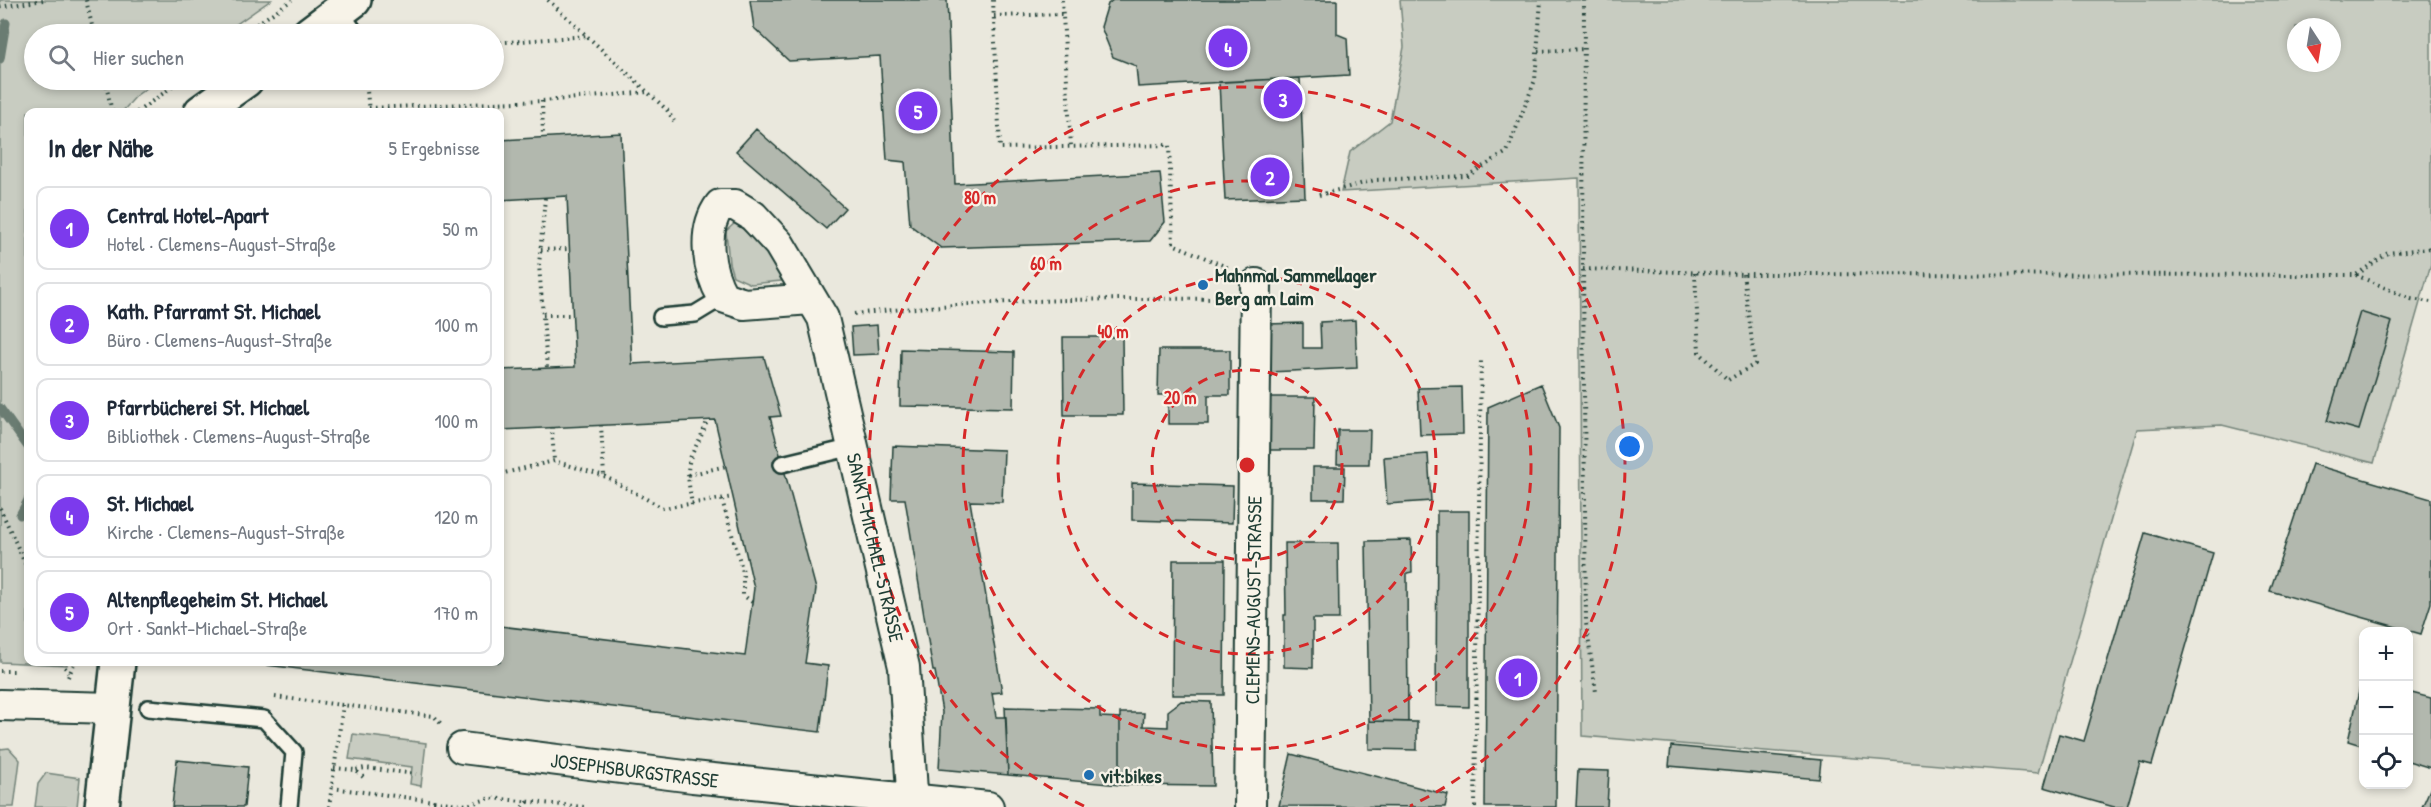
<!DOCTYPE html>
<html lang="de">
<meta charset="utf-8">
<style>
:root{--surface:#fff;--page:#f6f6f7;--text:#1f2937;--muted:#747a83;--line:#e0e1e3;--accent:#7c3aed}
body{margin:0;font-family:"Patrick Hand",sans-serif;background:var(--page);color:var(--text)}
.controls{position:absolute;right:18px;bottom:18px;display:grid;overflow:hidden;border-radius:12px;box-shadow:0 3px 9px #0003}
.controls button{width:54px;height:54px;display:grid;place-items:center;padding:0;border:0;border-bottom:2px solid var(--line);background:var(--surface);color:var(--text);font:30px sans-serif}
.compass{position:absolute;left:2287px;top:18px;width:54px;height:54px;border-radius:50%;background:var(--surface);box-shadow:0 3px 9px #0003;rotate:168deg}
.you{position:absolute;left:1630px;top:447px;width:21px;height:21px;margin:-15px;border:4px solid #fff;border-radius:50%;background:#1a73e8;box-shadow:0 0 0 9px #1a73e833}
.badge{display:grid;place-items:center;width:39px;height:39px;border-radius:50%;background:var(--accent);color:#fff;font-size:20px;font-weight:700}
.pin{position:absolute;translate:-50% -50%;border:3px solid #fff;box-shadow:0 2px 6px #0006}
.list{margin:0;padding:0;list-style:none}
h2{display:flex;justify-content:space-between;align-items:center;height:78px;margin:0;padding:0 24px;font-size:26px}
h2 small{font-size:20px;font-weight:400;color:var(--muted)}
.list li{display:grid;grid-template-columns:39px 1fr auto;gap:18px;align-items:center;box-sizing:border-box;height:84px;margin:0 12px 12px;padding:0 12px;border:2px solid var(--line);border-radius:12px}
.list b{display:block;font-size:22px;white-space:nowrap}
.list p{margin:0;font-size:20px;white-space:nowrap;color:var(--muted)}
.list em{font-size:20px;font-style:normal;color:var(--muted)}
.icon{flex:none;width:33px;height:33px;fill:none;stroke:currentColor;stroke-width:2;stroke-linecap:round;stroke-linejoin:round}
.map{position:relative;flex:none;width:2431px;height:807px;overflow:hidden}
.search{position:absolute;background:var(--surface);box-shadow:0 3px 9px #0003;left:24px;top:24px;width:480px;height:66px;display:flex;align-items:center;gap:15px;box-sizing:border-box;padding:0 21px;border-radius:33px;color:var(--muted);font-size:22px}
.panel{position:absolute;background:var(--surface);box-shadow:0 3px 9px #0003;left:24px;top:108px;width:480px;height:558px;border-radius:12px}
.map>svg:first-child{display:block}
.green{fill:#c8ccc1;stroke:#74847a;stroke-width:1.5;fill-rule:evenodd}
.lines{fill:none;stroke-linecap:round;stroke-linejoin:round}
.stream{stroke:#6a7c72;stroke-width:9}
.building{fill:#b2b8ae;stroke:#1f3d34;stroke-width:1.5}
.lane-casing{stroke:#1f3d34;stroke-width:20}
.street-casing{stroke:#1f3d34;stroke-width:34}
.secondary-casing{stroke:#1f3d34;stroke-width:38}
.path{stroke:#1f3d34;stroke-width:4;stroke-dasharray:1.5 4.5;stroke-linecap:butt}
.lane{stroke:#f7f3e8;stroke-width:15}
.street{stroke:#f7f3e8;stroke-width:30}
.secondary{stroke:#f7f3e8;stroke-width:33}
.ring{fill:none;stroke:#d62828;stroke-width:3;stroke-dasharray:10 8}
.poi-dot{fill:#1f6fb2;stroke:#f7f3e8;stroke-width:2}
.labels{text-anchor:middle;dominant-baseline:central;stroke-width:4.5;stroke-linejoin:round;paint-order:stroke}
.poi-label{font-size:20px;font-weight:bold;fill:#1f3d34;stroke:#f7f3e8;text-anchor:start}
.street-label{font-size:20px;fill:#1f3d34;stroke:#f7f3e8}
.centre{fill:#d62828;stroke:#f7f3e8;stroke-width:3}
.ring-label{font-size:18px;text-anchor:middle;font-weight:bold;fill:#d62828;stroke:#f7f3e8;stroke-width:4.5;stroke-linejoin:round;paint-order:stroke}
</style>
<div class="map">
<svg width="2431" height="807" viewBox="0 0 2431 807">
<rect width="100%" height="100%" fill="#eae8dd"/>
<filter id="ink" filterUnits="userSpaceOnUse"><feTurbulence type="fractalNoise" baseFrequency=".0167" numOctaves="2"/><feDisplacementMap in="SourceGraphic" scale="12" xChannelSelector="R" yChannelSelector="G"/><feConvolveMatrix kernelMatrix="1 2 1 2 8 2 1 2 1" color-interpolation-filters="sRGB"/></filter>
<g filter="url(#ink)">
<!-- green -->
<path class="green" d="M0,0H271L222,34H34V80H158L137,95L122,112H28V662H67V665L0,662Z
M1400,0H2431V264L2374,463L2222,425L2137,429L2038,773L1582,736L1579,178L1341,192L1350,152L1390,121L1404,47ZM2296,27H2332V63H2296Z
M735,223C754,238 780,255 781,281L751,284L733,276L729,263L726,231Z
M353,734L426,743L421,786L410,784L412,767L349,759Z
M9,748L20,760L14,807H0V749Z
M46,773L80,778L77,807H35L38,784Z"/>
<g class="lines">
<!-- stream -->
<path class="stream" d="M0,59L6,23
M0,408L28,447
M20,515L28,500"/>
</g>
<!-- building -->
<path class="building" d="M750,0H947L955,184L1160,173L1165,222L1150,241L941,248L910,225L905,162L887,160L880,56L789,61L754,28Z
M1113,0H1337V34L1347,38L1349,75L1138,87L1136,66L1113,57L1101,27L1108,4Z
M1300,78L1305,197L1225,200L1219,82Z
M756,129L845,208L826,229L736,151Z
M621,133L632,364L764,357L781,416L770,417L816,589L805,663L828,666L820,732L241,662H500V626L745,656L754,588L715,420L500,430V370L575,367L567,196L500,200V140Z
M2360,312L2392,322L2359,430L2327,421Z
M1355,320L1357,368L1269,372L1267,324L1303,323V348H1321L1320,322Z
M877,325L879,354L853,355L851,327Z
M1063,337H1122L1123,415H1064Z
M901,349L1014,352L1013,408L900,406Z
M1159,350H1230V395H1208V424H1168V395H1158Z
M1541,384L1559,428L1556,807H1485L1488,407Z
M1462,387L1463,434L1420,435L1418,388Z
M1267,397H1315L1314,450H1268Z
M1338,430H1370L1369,464H1337Z
M893,446L1004,450L1002,502L970,501L1002,692L992,693L996,717H1006L1008,775L939,769L942,712L935,671H933L905,499H891Z
M1428,454L1431,501L1387,504L1384,457Z
M2312,464L2431,499V603L2421,634L2270,591Z
M1313,467H1345L1344,499H1313Z
M1132,483L1233,486L1232,523L1132,520Z
M1437,511H1469V707L1436,706Z
M2145,533L2213,553L2152,765L2140,762L2127,807H2114L2044,787L2059,734L2084,741Z
M1411,540L1412,572L1407,573L1408,722L1369,721L1366,541Z
M1285,543H1338L1339,619H1313V668L1284,667V615H1286Z
M1173,560H1225L1224,695H1172Z
M2362,678H2364V746L2348,741Z
M2408,692L2431,698V768L2408,761Z
M1181,701L1211,702L1213,786L1120,785V713H1144L1143,726L1168,727V711Z
M1005,707L1100,709V717L1120,718V785L1008,775Z
M1369,721L1417,722V750L1369,749Z
M1671,746L1821,760L1819,779L1669,766Z
M1291,754L1448,795L1445,807L1279,806Z
M177,760L248,767L244,807H172Z
M1578,770L1609,771L1607,807H1576Z
M2431,787V807H2422Z"/>
<g class="lines">
<defs>
<path id="lane" d="M340,11L356,34
M661,317L695,314L723,297
M782,464L853,447
M148,708L264,719L294,752L289,807"/>
<g id="street">
<path id="s1" d="M811,299L744,304L723,297C708,271 701,231 720,205H735L753,216L779,244L823,318L904,667L913,807"/>
<path d="M0,705L113,708"/>
<path id="s2" d="M462,748L693,777L988,807"/>
<path id="s3" d="M1250,807L1256,284"/>
</g>
<path id="secondary" d="M309,34L354,0
M201,112L246,80
M102,807L118,662"/>
</defs>
<!-- lane casing -->
<use href="#lane" class="lane-casing"/>
<!-- street casing -->
<use href="#street" class="street-casing"/>
<!-- secondary casing -->
<use href="#secondary" class="secondary-casing"/>
<!-- path -->
<path class="path" d="M86,0L94,34
M548,0L667,110L674,121
M993,0L1000,148L1169,145L1173,244L1229,268
M1062,0L1071,146
M1584,0L1583,269L1586,623L1596,692
M0,7L43,0
M994,16L1063,14
M242,34L292,0
M494,43L588,36
M1538,51L1585,49
M105,80L112,112
M366,80L369,112
M542,101L543,137
M369,108L542,101L649,92
M137,112L182,80
M1319,195L1375,180L1467,176L1507,152L1535,80L1541,0
M545,198L539,265L547,368
M541,250L569,249
M1583,269L1743,274L2356,275L2388,253L2431,248
M1695,273L1699,352L1728,380L1755,364L1743,274
M2356,275L2411,299L2431,302
M854,314C978,300 1102,298 1227,299
M543,315H573
M601,425L604,476
M552,427L554,461
M500,474L554,461L604,476L663,508L733,497
M688,475L726,466
M722,500L743,572V595L752,602
M692,505C690,489 685,471 691,456C697,443 704,433 707,420
M0,508L28,570
M62,662L68,673
M0,671H14
M68,677L75,662
M275,697L434,716L442,725
M334,768L355,770
M363,777L355,770L365,768L416,774
M332,788L434,801
M329,807L343,705
M433,807L434,801L467,805L491,798L584,807
M523,807L529,801
M1475,807L1481,358"/>
<!-- lane -->
<use href="#lane" class="lane"/>
<!-- street -->
<use href="#street" class="street"/>
<!-- secondary -->
<use href="#secondary" class="secondary"/>
</g>
</g>
<!-- distance rings -->
<g class="ring">
<circle cx="1247" cy="465" r="95"/>
<circle cx="1247" cy="465" r="189"/>
<circle cx="1247" cy="465" r="284"/>
<path d="M1084 806A378 378 0 1 1 1410 806"/>
</g>
<!-- markers -->
<g class="poi-dot">
<circle cx="1203" cy="285" r="6"/>
<circle cx="1089" cy="775" r="6"/>
</g>
<g class="labels">
<!-- poi labels -->
<g class="poi-label">
<text x="1215" y="274">Mahnmal Sammellager<tspan x="1215" dy="23">Berg am Laim</tspan></text>
<text x="1101" y="775">vit:bikes</text>
</g>
<!-- street labels -->
<g class="street-label">
<text stroke="none"><textPath href="#s1" startOffset="582">SANKT-MICHAEL-STRASSE</textPath></text>
<text stroke="none"><textPath href="#s3" startOffset="207">CLEMENS-AUGUST-STRASSE</textPath></text>
<text stroke="none"><textPath href="#s2" startOffset="174">JOSEPHSBURGSTRASSE</textPath></text>
</g>
</g>
<circle cx="1247" cy="465" r="9" class="centre"/>
<g class="ring-label">
<text x="980" y="204">80 m</text>
<text x="1046" y="270">60 m</text>
<text x="1113" y="338">40 m</text>
<text x="1180" y="404">20 m</text>
</g>
</svg>
<div class="controls">
<button>+</button>
<button>−</button>
<button><svg class="icon" aria-label="locate" viewBox="0 0 24 24"><circle cx="12" cy="12" r="6"/><path d="M12 2v4M12 18v4M2 12h4M18 12h4"/></svg></button>
</div>
<svg class="compass" viewBox="-18 -18 36 36"><path d="M0-13l5 13h-10z" fill="#e53935"/><path d="M0 13l5-13h-10z" fill="#747a83"/></svg>
<div class="you"></div>
<div class="pin badge" style="left:1518px;top:678px">1</div>
<div class="pin badge" style="left:1270px;top:177px">2</div>
<div class="pin badge" style="left:1283px;top:99px">3</div>
<div class="pin badge" style="left:1228px;top:48px">4</div>
<div class="pin badge" style="left:918px;top:111px">5</div>
<div class="search"><svg class="icon" aria-label="search" viewBox="0 0 24 24"><circle cx="10" cy="10" r="6"/><path d="M15 15l6 6"/></svg>Hier suchen</div>
<section class="panel">
<h2>In der Nähe<small>5 Ergebnisse</small></h2>
<ul class="list">
<li><span class="badge">1</span><div><b>Central Hotel-Apart</b><p>Hotel · Clemens-August-Straße</p></div><em>50 m</em></li>
<li><span class="badge">2</span><div><b>Kath. Pfarramt St. Michael</b><p>Büro · Clemens-August-Straße</p></div><em>100 m</em></li>
<li><span class="badge">3</span><div><b>Pfarrbücherei St. Michael</b><p>Bibliothek · Clemens-August-Straße</p></div><em>100 m</em></li>
<li><span class="badge">4</span><div><b>St. Michael</b><p>Kirche · Clemens-August-Straße</p></div><em>120 m</em></li>
<li><span class="badge">5</span><div><b>Altenpflegeheim St. Michael</b><p>Ort · Sankt-Michael-Straße</p></div><em>170 m</em></li>
</ul>
</section>
</div>
